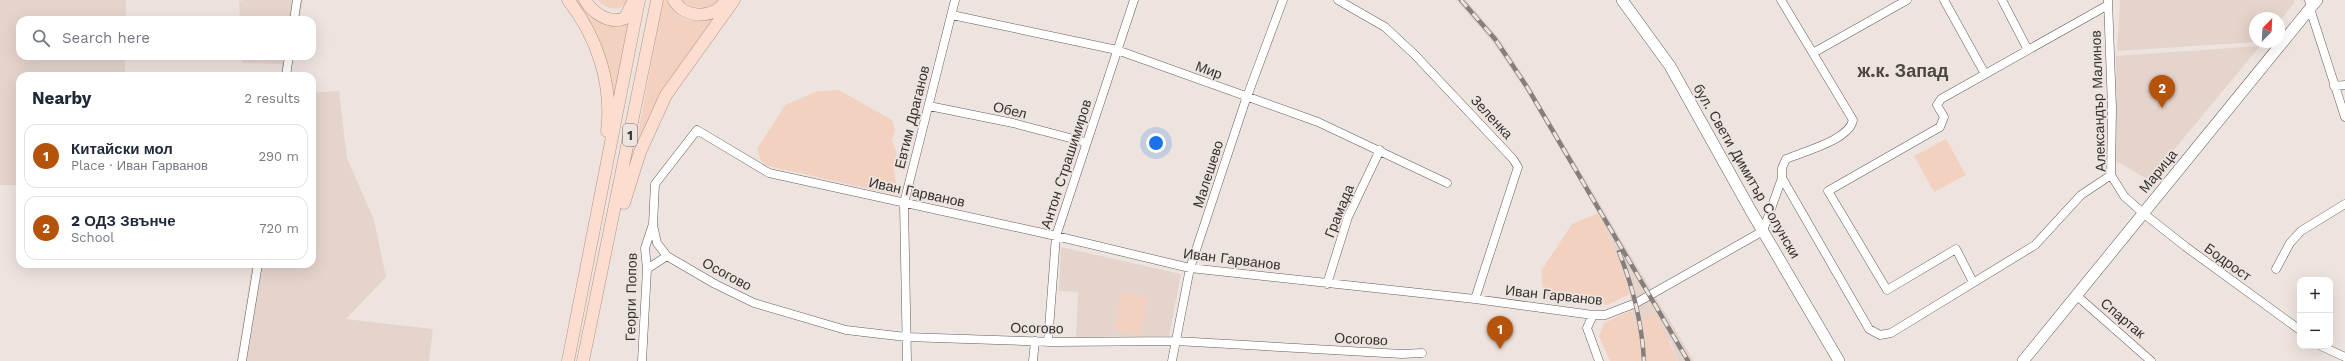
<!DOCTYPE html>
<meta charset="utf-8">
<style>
:root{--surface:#fff;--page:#f2f2f3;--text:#1f2937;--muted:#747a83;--line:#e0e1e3;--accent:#b45309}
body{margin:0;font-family:"Work Sans",sans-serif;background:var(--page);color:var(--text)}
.controls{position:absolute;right:12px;bottom:12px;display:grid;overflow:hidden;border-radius:8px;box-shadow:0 4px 16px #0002}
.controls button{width:36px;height:36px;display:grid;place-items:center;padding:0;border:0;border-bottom:1px solid var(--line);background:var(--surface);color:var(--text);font:20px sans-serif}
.compass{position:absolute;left:2249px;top:12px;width:36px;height:36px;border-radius:50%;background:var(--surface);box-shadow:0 4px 16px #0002;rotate:24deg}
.you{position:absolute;left:1156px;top:143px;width:14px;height:14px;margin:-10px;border:3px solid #fff;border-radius:50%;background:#1a73e8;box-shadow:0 0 0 6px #1a73e833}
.badge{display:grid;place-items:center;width:26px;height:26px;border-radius:50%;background:var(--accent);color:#fff;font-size:13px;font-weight:700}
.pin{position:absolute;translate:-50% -33px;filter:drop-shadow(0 1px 2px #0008)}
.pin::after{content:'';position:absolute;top:21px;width:14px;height:12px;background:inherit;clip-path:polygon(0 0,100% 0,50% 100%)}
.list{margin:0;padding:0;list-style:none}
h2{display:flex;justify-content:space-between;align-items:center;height:52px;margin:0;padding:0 16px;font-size:17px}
h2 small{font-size:13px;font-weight:400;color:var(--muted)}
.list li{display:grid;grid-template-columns:26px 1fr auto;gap:12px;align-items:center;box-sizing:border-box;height:64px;margin:0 8px 8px;padding:0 8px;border:1px solid var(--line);border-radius:12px}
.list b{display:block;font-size:15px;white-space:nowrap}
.list p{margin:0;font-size:13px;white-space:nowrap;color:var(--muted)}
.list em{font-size:13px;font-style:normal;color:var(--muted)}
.icon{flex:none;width:22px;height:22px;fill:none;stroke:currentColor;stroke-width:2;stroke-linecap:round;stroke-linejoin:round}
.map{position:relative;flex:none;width:2345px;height:361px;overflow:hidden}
.search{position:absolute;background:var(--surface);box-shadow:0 4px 16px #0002;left:16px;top:16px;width:300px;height:44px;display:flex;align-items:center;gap:10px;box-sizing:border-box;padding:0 14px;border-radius:12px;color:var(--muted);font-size:15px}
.panel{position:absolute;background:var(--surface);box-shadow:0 4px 16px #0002;left:16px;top:72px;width:300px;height:196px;border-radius:12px}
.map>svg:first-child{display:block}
.built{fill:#e5d4cc}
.green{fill:#f3d1c0}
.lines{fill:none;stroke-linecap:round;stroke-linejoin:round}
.street-casing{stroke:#645c58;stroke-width:9}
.secondary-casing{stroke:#645c58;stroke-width:12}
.primary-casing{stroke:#b39384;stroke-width:13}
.street{stroke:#fff;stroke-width:8}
.secondary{stroke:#fff;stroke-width:11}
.primary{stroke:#fbded0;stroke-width:12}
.rail-casing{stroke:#857f7c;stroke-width:4.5}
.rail{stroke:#eee4df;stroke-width:3;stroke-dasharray:9;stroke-linecap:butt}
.labels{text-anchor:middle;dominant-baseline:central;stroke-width:3.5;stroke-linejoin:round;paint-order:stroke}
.shield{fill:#eee4df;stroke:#6c6764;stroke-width:1}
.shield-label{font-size:13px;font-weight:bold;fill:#34312f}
.street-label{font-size:14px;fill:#34312f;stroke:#eee4df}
.district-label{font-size:18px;font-weight:bold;fill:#4d4541;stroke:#eee4df}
</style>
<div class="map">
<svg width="2345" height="361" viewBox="0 0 2345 361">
<rect width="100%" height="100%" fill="#eee4df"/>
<!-- built -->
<path class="built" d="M0,0H126V20H20V56H125V76H20V185H0Z
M244,0H303L299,20H240L239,1Z
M1456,0H1466L1498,37L1520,70L1694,361H1678L1670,341L1634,323L1630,294L1619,259L1598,213L1528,94L1495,45Z
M2120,0H2294L2295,2L2279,22V18H2255V42L2117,51Z
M2260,46L2149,180L2116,161V56Z
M241,56H294L290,76H281L282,64L242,63Z
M339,91L347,158L374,220L386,277L346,319L433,329L429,361H237L252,264H312V93Z
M1061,247L1181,274L1169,336L1076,337L1078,292L1059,291Z"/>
<!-- green -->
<path class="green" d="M575,0H579C592,18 607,33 630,22L614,104C605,67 599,31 575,0Z
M596,0H629C619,14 608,9 596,0Z
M663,0H667C679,22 691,25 714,17L671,79L655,105L635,149Z
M681,0H721C711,13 691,8 681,0Z
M839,90L892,120L895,130L892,141L897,153L894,168L896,183L892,194L768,166L761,161L757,149L785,105L818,91Z
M1946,139L1966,175L1934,192L1914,156Z
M1598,213L1619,259L1630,294L1607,305L1544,298L1541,271L1572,224Z
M1122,292L1148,297L1140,335L1114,330Z
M1632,310L1634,323L1655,312L1678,361H1610L1599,336L1604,323Z"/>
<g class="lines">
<defs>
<path id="street" d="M1338,0L1385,27L1415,55L1513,159L1518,167L1475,299
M1781,0L1853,120C1849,140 1805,151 1786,159L1782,168V178L1869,329L1880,335L1891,333L2035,245L2081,195L2111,175
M1944,0L1985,74
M2002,0L2028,50
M2108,0L2112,108L2111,175L2124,196L2143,213L2186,247L2300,330
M2309,0L2312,15L2345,117
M952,15L1117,50L1318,122L1447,183
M294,20L297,0
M1813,53L1907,0
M286,76L289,56
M2334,86L2345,85
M929,106L1013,123L1085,142
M653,225L657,243L667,256L715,284L754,303L846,330L906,337L1056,342L1176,341L1402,354L1422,353
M647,269L667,256
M2276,269L2290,243L2301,231L2345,204
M1973,282L1956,249L1887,290L1828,191L1940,127L1944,117L1937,105L1941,99L2108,5
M1327,284L1348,217L1380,150
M2076,295L2151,361
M1593,315L1587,328L1599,361
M1048,342L1056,236L1134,0
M2321,346L2345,357
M242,361L258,264
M642,361L647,269L645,248L653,224L655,184L697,130L769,173L1056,236L1190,268L1475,299L1593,315H1605L1636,303L1763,231L1782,178
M907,361L904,203L955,0
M1033,361L1035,341
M1172,361L1190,268L1245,102L1283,0"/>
<path id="secondary" d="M1622,0L1670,66L1751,211L1839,361
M2023,361L2317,0"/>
<path id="primary" d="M568,0C597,36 613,85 607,131
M585,0C593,13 610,25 625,18L634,0
M674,0C685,20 716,19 726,0
M624,203L640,152L666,95L734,0
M568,361L639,0
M583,361L657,0"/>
</defs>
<!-- street casing -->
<use href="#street" class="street-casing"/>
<!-- secondary casing -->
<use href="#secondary" class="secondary-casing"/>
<!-- primary casing -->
<use href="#primary" class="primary-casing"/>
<!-- street -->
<use href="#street" class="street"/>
<!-- secondary -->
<use href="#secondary" class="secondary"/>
<!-- primary -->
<use href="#primary" class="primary"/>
<defs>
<path id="rail" d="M1461,0L1495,39L1527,87L1688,361
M1619,252C1633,287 1642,323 1644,361"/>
</defs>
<!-- rail casing -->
<use href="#rail" class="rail-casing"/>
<!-- rail -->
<use href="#rail" class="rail"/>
</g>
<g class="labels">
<!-- shield labels -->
<rect class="shield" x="623" y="124" width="14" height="22" rx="3"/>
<g class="shield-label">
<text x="630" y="135">1</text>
</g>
<!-- street labels -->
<g class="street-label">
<text transform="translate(1209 70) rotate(20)">Мир</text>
<text transform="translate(2098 101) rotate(-92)">Александър Малинов</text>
<text transform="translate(1010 110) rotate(13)">Обел</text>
<text transform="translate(912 117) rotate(-76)">Евтим Драганов</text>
<text transform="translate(1492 117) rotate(47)">Зеленка</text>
<text transform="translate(1066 164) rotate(-72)">Антон Страшимиров</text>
<text transform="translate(1747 171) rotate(60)">бул. Свети Димитър Солунски</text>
<text transform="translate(2158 171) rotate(-51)">Марица</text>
<text transform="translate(1208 174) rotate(-72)">Малешево</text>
<text transform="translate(917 192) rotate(12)">Иван Гарванов</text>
<text transform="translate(1339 211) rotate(-68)">Грамада</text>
<text transform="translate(1232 259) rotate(7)">Иван Гарванов</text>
<text transform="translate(2228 262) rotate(36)">Бодрост</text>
<text transform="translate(727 274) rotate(28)">Осогово</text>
<text transform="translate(1554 295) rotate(6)">Иван Гарванов</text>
<text transform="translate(631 297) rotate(-89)">Георги Попов</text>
<text transform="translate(2123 318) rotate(40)">Спартак</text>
<text transform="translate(1037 328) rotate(1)">Осогово</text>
<text transform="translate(1361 339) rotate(3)">Осогово</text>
</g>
<!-- district labels -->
<g class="district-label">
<text x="1903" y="70">ж.к. Запад</text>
</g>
</g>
</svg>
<div class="controls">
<button>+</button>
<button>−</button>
</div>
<svg class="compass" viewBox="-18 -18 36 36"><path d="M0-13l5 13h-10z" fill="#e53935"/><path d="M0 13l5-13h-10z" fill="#747a83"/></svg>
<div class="you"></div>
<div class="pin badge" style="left:1500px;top:349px">1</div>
<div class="pin badge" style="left:2162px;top:108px">2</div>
<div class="search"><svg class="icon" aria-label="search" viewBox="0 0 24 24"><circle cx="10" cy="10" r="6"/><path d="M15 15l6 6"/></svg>Search here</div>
<section class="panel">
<h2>Nearby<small>2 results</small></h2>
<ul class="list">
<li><span class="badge">1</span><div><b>Китайски мол</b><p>Place · Иван Гарванов</p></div><em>290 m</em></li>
<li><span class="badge">2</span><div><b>2 ОДЗ Звънче</b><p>School</p></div><em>720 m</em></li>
</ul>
</section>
</div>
